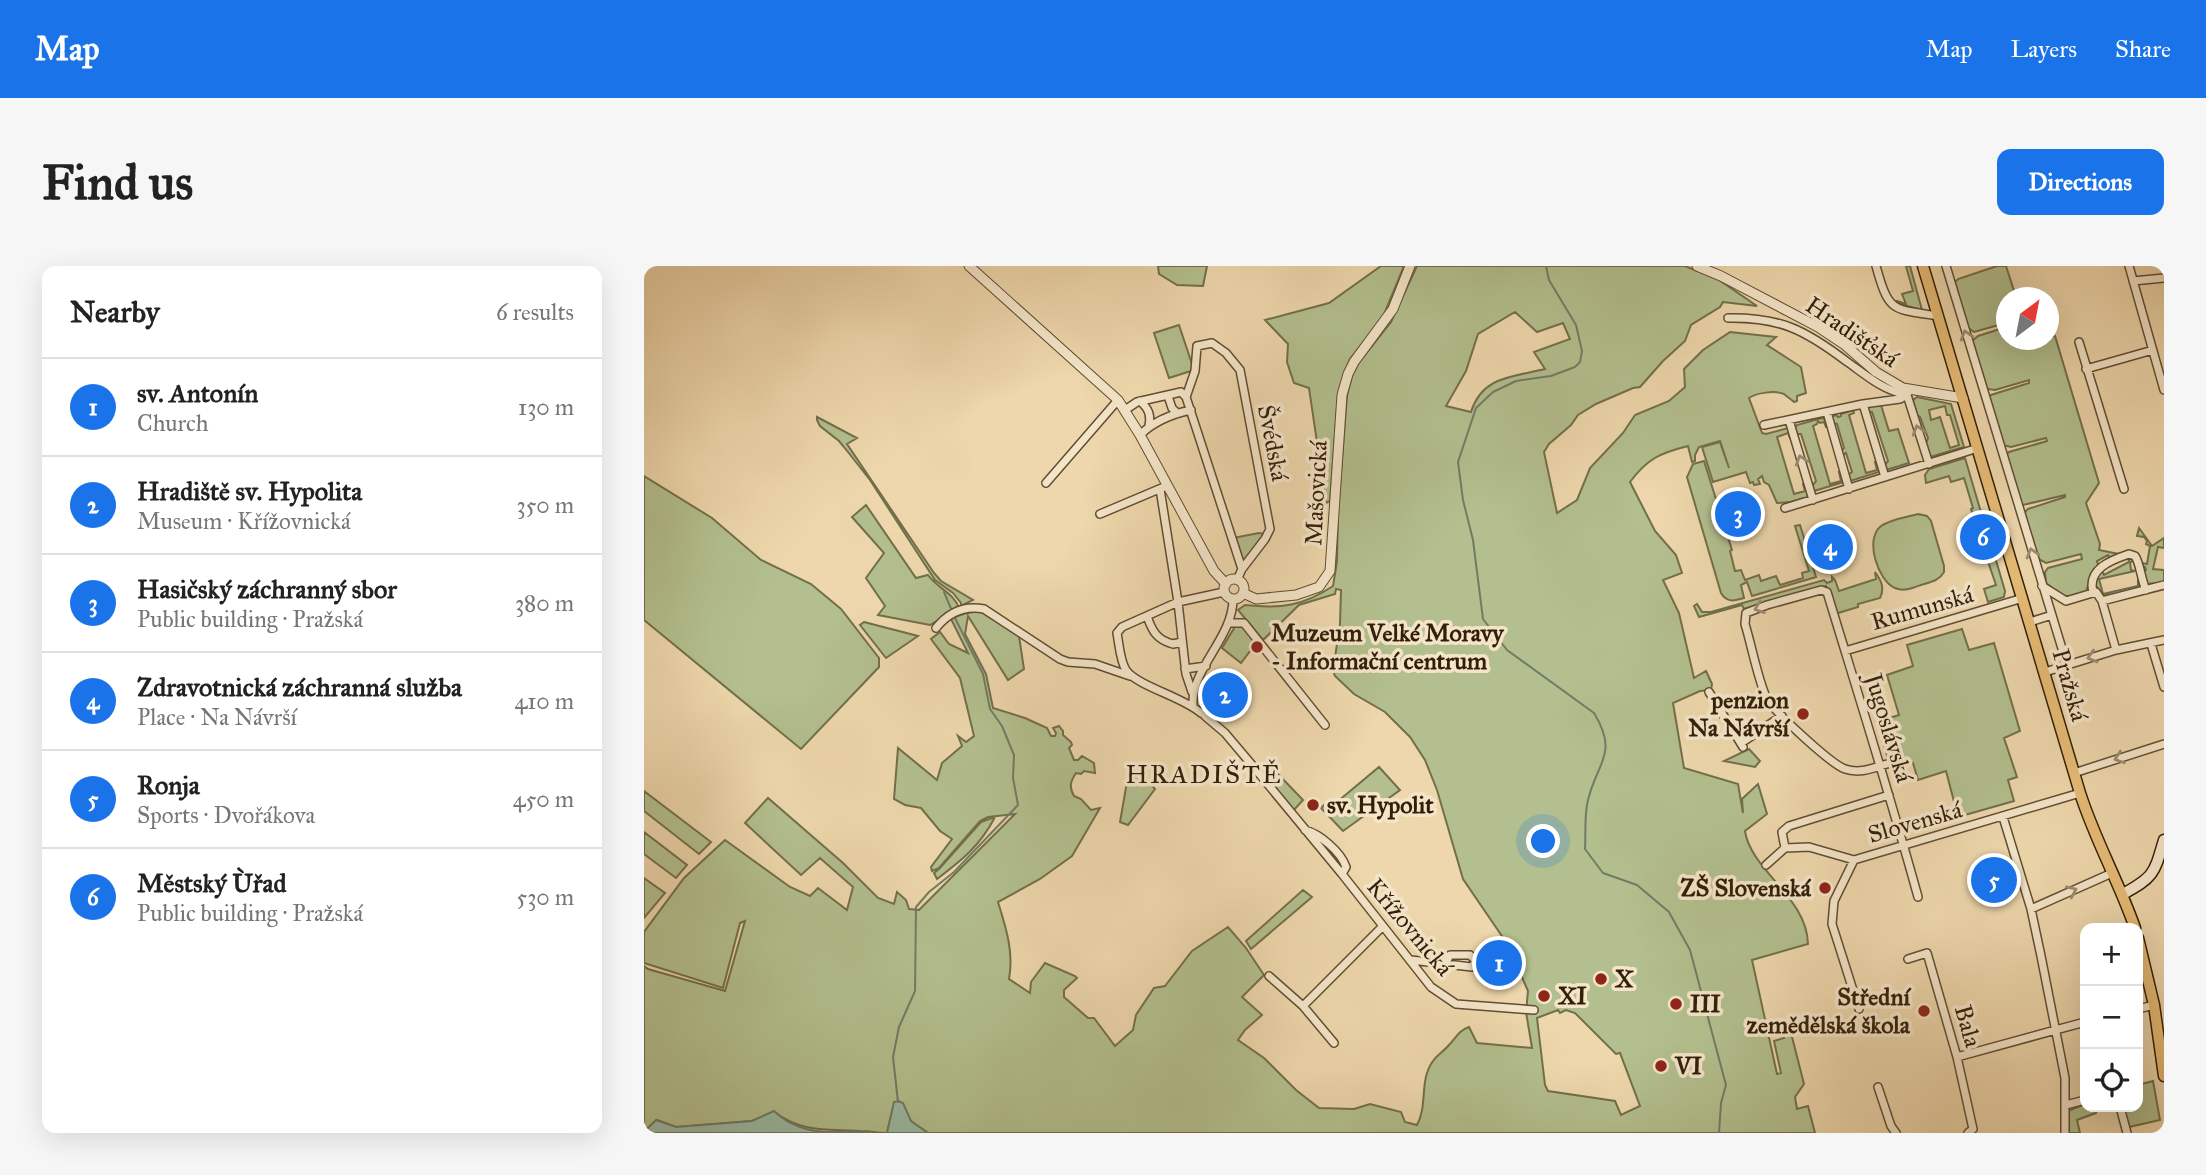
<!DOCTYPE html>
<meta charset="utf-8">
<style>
:root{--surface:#fff;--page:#f6f6f6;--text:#222;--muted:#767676;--line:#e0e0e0;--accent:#1a73e8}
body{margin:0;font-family:"IM FELL Great Primer",serif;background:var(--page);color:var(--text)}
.controls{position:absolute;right:21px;bottom:21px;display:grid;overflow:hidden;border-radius:14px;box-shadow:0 7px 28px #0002}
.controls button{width:63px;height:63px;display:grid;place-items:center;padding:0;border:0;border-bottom:2px solid var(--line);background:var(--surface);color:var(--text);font:35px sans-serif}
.compass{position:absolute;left:1352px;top:21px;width:63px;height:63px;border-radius:50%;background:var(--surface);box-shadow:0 7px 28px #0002;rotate:32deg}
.you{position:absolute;left:900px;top:576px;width:24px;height:24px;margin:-18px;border:5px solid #fff;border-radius:50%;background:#1a73e8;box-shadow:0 0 0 10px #1a73e833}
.badge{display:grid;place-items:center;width:46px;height:46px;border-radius:50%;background:var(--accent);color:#fff;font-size:23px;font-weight:700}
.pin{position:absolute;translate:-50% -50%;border:4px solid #fff;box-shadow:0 2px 7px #0006}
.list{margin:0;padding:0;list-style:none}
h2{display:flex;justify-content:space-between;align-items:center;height:91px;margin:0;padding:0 28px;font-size:30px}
h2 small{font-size:23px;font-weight:400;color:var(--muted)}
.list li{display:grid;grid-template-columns:46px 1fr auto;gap:21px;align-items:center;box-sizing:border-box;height:98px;padding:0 28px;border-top:2px solid var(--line)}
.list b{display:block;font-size:26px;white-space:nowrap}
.list p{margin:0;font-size:23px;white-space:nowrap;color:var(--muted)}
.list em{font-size:23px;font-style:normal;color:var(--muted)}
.icon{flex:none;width:38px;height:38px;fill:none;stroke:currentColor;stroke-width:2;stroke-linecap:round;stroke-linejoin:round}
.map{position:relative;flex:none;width:1520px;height:867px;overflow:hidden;border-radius:14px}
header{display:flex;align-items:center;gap:42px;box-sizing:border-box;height:98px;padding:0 35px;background:var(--accent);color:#fff}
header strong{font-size:33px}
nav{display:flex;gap:38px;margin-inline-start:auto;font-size:24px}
.intro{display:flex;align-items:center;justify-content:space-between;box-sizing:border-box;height:168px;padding:0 42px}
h1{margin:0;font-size:49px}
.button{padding:18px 32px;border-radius:14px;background:var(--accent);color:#fff;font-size:24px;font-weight:700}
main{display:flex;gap:42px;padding:0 42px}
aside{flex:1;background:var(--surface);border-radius:14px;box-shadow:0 7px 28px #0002}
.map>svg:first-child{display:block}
.green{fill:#b3bf8e;stroke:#726f4b;stroke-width:2;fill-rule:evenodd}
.water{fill:#9bbaa4;stroke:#717c66;stroke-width:2}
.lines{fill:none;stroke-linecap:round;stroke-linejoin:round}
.stream{stroke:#717c66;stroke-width:2}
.minor-casing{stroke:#614d31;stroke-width:10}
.tertiary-casing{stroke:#614d31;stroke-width:11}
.secondary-casing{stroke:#321f08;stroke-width:13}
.primary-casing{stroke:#321f08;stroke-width:13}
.minor{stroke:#f4e5c9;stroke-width:7}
.tertiary{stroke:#f4e5c9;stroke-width:9}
.secondary{stroke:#f4e5c9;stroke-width:10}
.primary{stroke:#e7bc76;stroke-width:10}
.oneway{stroke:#9d8c72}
.poi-dot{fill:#8f2418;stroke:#f4e5c9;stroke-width:2.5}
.labels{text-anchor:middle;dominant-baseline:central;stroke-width:7;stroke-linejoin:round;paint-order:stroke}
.street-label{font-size:24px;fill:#321f08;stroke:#f4e5c9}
.poi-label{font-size:24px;font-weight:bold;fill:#321f08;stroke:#f4e5c9;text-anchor:start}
.neighbourhood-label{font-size:26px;letter-spacing:2px;fill:#321f08;stroke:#f4e5c9}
</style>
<header>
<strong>Map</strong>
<nav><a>Map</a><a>Layers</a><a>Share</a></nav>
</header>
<div class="intro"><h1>Find us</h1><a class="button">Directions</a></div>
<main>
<aside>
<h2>Nearby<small>6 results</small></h2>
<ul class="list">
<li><span class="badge">1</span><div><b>sv. Antonín</b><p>Church</p></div><em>130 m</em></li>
<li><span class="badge">2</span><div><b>Hradiště sv. Hypolita</b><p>Museum · Křížovnická</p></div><em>350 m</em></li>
<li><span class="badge">3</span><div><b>Hasičský záchranný sbor</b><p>Public building · Pražská</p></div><em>380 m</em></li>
<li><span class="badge">4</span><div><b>Zdravotnická záchranná služba</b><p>Place · Na Návrší</p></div><em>410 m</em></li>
<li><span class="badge">5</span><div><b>Ronja</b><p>Sports · Dvořákova</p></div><em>450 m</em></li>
<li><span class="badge">6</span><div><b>Městský Ùřad</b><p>Public building · Pražská</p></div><em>530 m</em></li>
</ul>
</aside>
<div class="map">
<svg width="1520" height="867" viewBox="0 0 1520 867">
<rect width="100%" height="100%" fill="#eed7ac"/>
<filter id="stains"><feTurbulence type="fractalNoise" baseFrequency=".00286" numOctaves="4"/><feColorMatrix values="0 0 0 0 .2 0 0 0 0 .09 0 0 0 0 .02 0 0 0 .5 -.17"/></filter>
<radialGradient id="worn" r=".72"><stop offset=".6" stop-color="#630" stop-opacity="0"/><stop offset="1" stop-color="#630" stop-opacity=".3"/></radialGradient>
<!-- green -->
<path class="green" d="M514,0H563L559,20L533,19L515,8Z
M737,0H760L739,51L706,93L700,107L694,129L686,235L682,237L665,122L650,117L643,96L644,78L621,54L685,37Z
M773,0H1041L1075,14L1113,40L1079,36L1076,41L1047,59L1041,75L1019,95L996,121L989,122L952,138L934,149L927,159L905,178L900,186L913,247L933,234L946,202L979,167L991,149L1025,135L1041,121L1040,103L1059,84L1086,66L1132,71L1123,79L1157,101L1162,127L1153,130V135L1150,136C1149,135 1141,129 1140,128C1131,124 1112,127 1105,132L1118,167L1122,168L1144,162L1149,171L1146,172L1144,167L1133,171L1150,228L1161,225L1159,218L1163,217L1167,230L1147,236L1133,237L1125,219L1120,216L1118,210L1114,213L1116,218L1110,219L1109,216L1106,217L1102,206L1069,216L1058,181L1076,176L1085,202L1076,175L1055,181L1051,189V195L1048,196L1044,180C1016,187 1003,193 986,216L1011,265L1032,289L1038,307L1019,314L1035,347L1050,412L1062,405L1068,418L1067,424L1056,425L1029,437L1040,502L1094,518L1099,547L1098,533L1114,518L1123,548L1101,565C1107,605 1163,631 1164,678L1108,694L1133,808L1137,807L1130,775L1140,772L1138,761L1141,760L1146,763L1160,818L1151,831L1153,843L1164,840L1171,867H284L267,855L250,837L243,867C234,867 225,865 215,865C180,863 160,867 130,846L108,855L32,861L13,854L4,862L0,863V700L4,703L81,725L101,655L96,657L79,722L0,697V666L40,612L81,574L146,621L166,630L174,622L203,644L209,621L176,592L157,609L101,557L124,532L199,597L234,632L250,638L253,626L262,634L265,643L275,644L371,548L344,551L336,555L295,602L288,605L287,601L308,573L296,565L277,542L261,539L250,533L254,482L293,514L298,497L318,480L314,470L322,476L330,470L316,412L287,373L296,366L305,378L324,387L307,353C340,337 349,349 375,370L380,403L364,414L324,350L321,368L342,408L349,442L381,452L403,462L407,470H411L412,467L409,462L415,460L419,465V469L427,476L428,479L425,482L430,494H434L438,490L450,497L451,507L440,505L437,508L432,507C426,516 425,521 430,530L437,533L447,544L456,542L428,590L396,613L354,636C362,662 370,686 365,713L386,727L387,716L401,697L431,710L433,712L420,724V731L444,752H450L471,780L489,764L492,749L510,722L521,720L548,685L584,661L602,682L620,709L598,731L618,749L601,764L594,774L620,792L652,824L675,842L710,843L726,838L757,846L761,856L773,859C784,839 775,814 789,795C793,789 800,785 805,779C813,771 814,765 825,761L833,777L888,782L882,746L884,725L864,679L819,613L793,524L781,494L766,471L741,446L710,428L691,410L689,405L696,358L697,324L692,323L691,328L655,339L619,374L594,344L601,339C637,343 659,340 689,320L693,296L694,245L703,130L708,110L714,98L747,56ZM871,46L893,66L919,57L926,73L890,86L901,103C869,111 838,110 827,146L802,140L822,105L834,68ZM914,744L916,747L922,744L931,747L972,788L976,787L996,840L977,849L971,835L904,825L901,819L893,752Z
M1262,0H1266L1278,44L1252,37L1253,35L1262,38L1258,28L1269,25Z
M1353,0H1362L1372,31L1363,32L1362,57L1330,66L1323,61L1311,16L1314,13Z
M535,59L550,104L525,112L510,67Z
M1362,61L1363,74H1385L1386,77L1405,74V71L1411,70L1455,217L1442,237L1456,278L1455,284L1475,288L1467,293L1464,289L1453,295L1454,299L1447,309L1442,326C1420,334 1420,331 1402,317L1401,306L1404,302L1438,293L1437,288L1402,297L1391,291L1380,251L1381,246L1384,243L1421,231V229L1379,239L1377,237L1362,189L1365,186L1403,175L1402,172L1367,181L1359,179L1345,131L1347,129L1385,117V114L1351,124L1344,123L1341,120L1328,75L1334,70Z
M1273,131L1307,138L1320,181L1286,191L1282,177L1284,172L1276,151L1273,149L1269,134ZM1301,140L1303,149H1306L1315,179L1306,182L1296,151L1287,154L1285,144Z
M1237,139L1245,165L1254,163L1265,197L1242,204L1240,200L1244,195L1228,146H1224L1223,140Z
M1209,144L1210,147L1205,149L1222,207L1233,204L1231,196L1234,195L1236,204L1235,206L1206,215L1203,210L1208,206L1202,187L1198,190L1197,185L1200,182L1193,158L1187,157V151L1192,149L1194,151L1197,150V148Z
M173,151L213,172L203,178L290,307L297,315L329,334L317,340V337L309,327L291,314L226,214L204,186L195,175L176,160L173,154Z
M1178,152L1182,154L1184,161H1182L1180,156L1176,157L1174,155L1173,158L1169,160L1186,218L1197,215L1195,206H1198L1200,216L1170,225L1168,220L1172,215L1157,168H1153L1151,162L1153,159Z
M1321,192L1341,260L1336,262L1335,260L1333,261L1327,243L1329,242L1320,212L1307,216L1305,210L1282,217L1281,209L1285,203Z
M1060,195L1088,284L1086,285L1091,305L1097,304L1101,314L1115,309L1117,315L1132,310L1136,319L1159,312L1158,307L1165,305L1151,260L1156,259L1172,311L1108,330L1103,316L1097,319L1100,332C1090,335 1083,337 1077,327L1043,211L1049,198Z
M0,210L68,252L117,294L167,318L197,343L235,392V401L157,483L0,354Z
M222,239L272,312L284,309C293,322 310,327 315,342L286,359L234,349L241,340L222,312L240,287L208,251Z
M1274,248L1283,250L1287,255L1300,300V306C1295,315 1287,316 1277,319C1269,322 1260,326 1251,322C1234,315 1220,273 1237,260C1247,253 1263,251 1274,248Z
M1495,262L1508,280L1520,272V282L1514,281L1509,303L1520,304V316L1503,318L1499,306L1502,304L1501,301H1498V297L1503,298L1506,280L1502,278L1503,275L1500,271L1493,270Z
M615,267L620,268L602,293H597L589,272Z
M1344,267L1361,325L1360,331L1344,336L1340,323L1352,319L1336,272L1338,270V268Z
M1484,291L1490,295L1486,296L1487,304L1491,305L1455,313L1459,328L1494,320V315L1497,320L1495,322L1467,329L1466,328L1459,329L1450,317L1452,310L1458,305L1460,309L1485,296Z
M1231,306C1237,314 1241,322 1236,332L1214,338V341L1191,348L1182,320L1100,343L1098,339L1055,351L1050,340L1053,338L1058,346H1067L1180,314L1183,317L1188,315V311L1191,314L1195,325L1232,313Z
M220,356L274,370L242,392L216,359Z
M592,359L600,362L612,377L597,397L578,382Z
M1318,363L1325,384L1350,377L1376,465L1360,472L1373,511L1364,514L1370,535L1314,551L1302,505L1274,514L1269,497L1247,503L1233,456L1255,449L1243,409L1269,400L1263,379Z
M1105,483L1116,495L1111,501L1080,495Z
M735,501L756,524L699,565L677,542L682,537L687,541Z
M485,504L501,511L511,523L484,559L476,556Z
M634,508L659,534L649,545L626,514Z
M0,525L67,576L55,588L0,545Z
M351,551C336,580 318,594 293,613L290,607L295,603L337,556Z
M0,566L43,599L32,612L0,588Z
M0,612L21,627L0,652Z
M659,624L668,631L607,683L602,675Z
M1509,815L1516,854L1485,861L1479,841H1494V819Z
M1441,838V841H1453L1451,842L1452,847L1433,854L1436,867H1423L1424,845Z"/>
<!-- water -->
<path class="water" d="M254,835L259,837L267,855L284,867H243L250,836Z
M130,845C147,861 170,867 193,866C204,866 215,864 226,867H0V863L4,862L12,854L32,861L108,855Z"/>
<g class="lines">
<!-- stream -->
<path class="stream" d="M902,0L905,14L932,59L938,85L936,96L931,101L907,110L872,115L849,126L832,142L814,196L819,234L829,274L839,353L863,384L950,447C975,488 953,496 944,534C940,549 942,567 941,583L959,607L993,619L1025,646L1046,684L1082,819L1077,837L1075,867
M300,326L308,345
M254,836L249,791L255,761L271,725L272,641L285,626L310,606L374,539L369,512L370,489L358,460L346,443L339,408L310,350"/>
<defs>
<path id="minor" d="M1232,0C1245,47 1248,43 1295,50
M1302,0L1423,399
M1485,0L1520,124
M1489,15L1520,12
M1084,52C1136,51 1161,64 1202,95C1222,109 1238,124 1263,129
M1435,76L1480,223
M1442,103L1509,84
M1265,125L1263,129L1285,198
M524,130L528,142L533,147
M496,135C505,143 507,149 505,160
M1219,138L1241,211
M481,144L493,136L537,126L542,131
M1183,146L1205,223
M1145,154L1169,234
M1120,159L1219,138L1256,133L1262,129
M496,169C510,155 528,148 547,144
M402,217L474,134
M516,223L534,336L542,408L548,426
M1141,242L1334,182
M456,248L520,221
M593,314L598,303L542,131L551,105L553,80L568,77L582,87L596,104L626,263L621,273L598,303
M1398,320L1422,335L1452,326L1458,335L1472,384
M1449,326C1443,303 1467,294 1485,288L1491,290C1496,297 1497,313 1502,324
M1458,335L1520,319
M503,350C508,365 513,374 529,378L538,376
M1386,356L1408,349
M584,357H600L681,459
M292,362C304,347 320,339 340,343L416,393L424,396L451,398L486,410
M1507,378L1520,421
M1201,385L1379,332
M541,403L562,400
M1401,406L1472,384L1520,374
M1065,426L1099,481
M549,439C547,402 589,372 589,333
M557,447C539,431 493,420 482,404C476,395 475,377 473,367L478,361L534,336L580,326
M561,450L581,467L608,499L698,608L787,721L812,738L890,744
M1097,477L1138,450
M1243,498C1229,502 1216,508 1201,503C1187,498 1129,445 1122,431C1113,410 1108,381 1101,358L1102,347L1123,339L1177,324L1183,326C1214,428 1246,529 1274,631
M1430,507L1520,478
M1359,551L1387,643L1397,690L1421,812V867
M661,564C676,568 697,586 702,601L698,608
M1141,582L1138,566L1145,560L1245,529
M1210,594L1190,635L1188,658L1215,743
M1122,599L1141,582L1165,581L1210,594L1436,527
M1387,643L1468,607
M1264,693L1283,687L1313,791L1329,863L1324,867
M767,694L828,701L832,695L826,689H806L801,698
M625,710L659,740L690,777
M659,740L738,661
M1494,743L1510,739
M1313,791L1441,756
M1234,821L1247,860L1252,867
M1422,839L1441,834
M1476,841L1483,867"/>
<path id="tertiary" d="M325,0L474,134L496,169L570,305L582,318
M1053,0L1077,10L1174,61L1201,79L1232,106L1259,122L1319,132
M580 323a10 10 0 1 1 20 0a10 10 0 1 1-20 0Z
M599,327L612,333L652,329L675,321L686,305L698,129L704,108L710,96L749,43L766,0"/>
<path id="secondary" d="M1479,628C1510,611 1510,608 1520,574"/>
<path id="primary" d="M1279,0L1436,527C1451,574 1475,616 1491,662
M1494,672L1510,739L1520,810"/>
</defs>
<!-- minor casing -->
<use href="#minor" class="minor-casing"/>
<!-- tertiary casing -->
<use href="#tertiary" class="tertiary-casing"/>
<!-- secondary casing -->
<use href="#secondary" class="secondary-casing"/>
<!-- primary casing -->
<use href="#primary" class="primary-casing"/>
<!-- minor -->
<use href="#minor" class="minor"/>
<!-- tertiary -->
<use href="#tertiary" class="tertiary"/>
<!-- secondary -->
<use href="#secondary" class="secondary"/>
<!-- primary -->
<use href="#primary" class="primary"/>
</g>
<!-- one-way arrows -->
<defs><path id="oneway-chevron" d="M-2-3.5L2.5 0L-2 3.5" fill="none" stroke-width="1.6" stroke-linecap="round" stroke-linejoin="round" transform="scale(1.75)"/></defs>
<g class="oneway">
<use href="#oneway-chevron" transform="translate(1322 69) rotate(-107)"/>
<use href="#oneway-chevron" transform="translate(1274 164) rotate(-107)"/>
<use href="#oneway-chevron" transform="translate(1157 194) rotate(-107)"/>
<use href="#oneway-chevron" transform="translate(1388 287) rotate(-106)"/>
<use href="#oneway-chevron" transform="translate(1115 342) rotate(160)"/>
<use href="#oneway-chevron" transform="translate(1448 391) rotate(163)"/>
<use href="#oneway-chevron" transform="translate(1475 492) rotate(162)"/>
<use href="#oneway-chevron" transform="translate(1428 625) rotate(-24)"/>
</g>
<!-- markers -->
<g class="poi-dot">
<circle cx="613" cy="381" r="7"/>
<circle cx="1159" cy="448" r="7"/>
<circle cx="669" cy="539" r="7"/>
<circle cx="1181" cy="622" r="7"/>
<circle cx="957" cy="713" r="7"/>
<circle cx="900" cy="730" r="7"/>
<circle cx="1032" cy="738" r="7"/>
<circle cx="1280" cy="745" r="7"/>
<circle cx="1017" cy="800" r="7"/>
</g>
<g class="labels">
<!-- street labels -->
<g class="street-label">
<text transform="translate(1208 66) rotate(34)">Hradišťská</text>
<text transform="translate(629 177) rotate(79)">Švédská</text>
<text transform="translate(672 227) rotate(-87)">Mašovická</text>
<text transform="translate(1278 342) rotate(-16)">Rumunská</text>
<text transform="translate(1426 419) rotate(74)">Pražská</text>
<text transform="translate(1245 462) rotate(73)">Jugoslávská</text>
<text transform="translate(1271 556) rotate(-16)">Slovenská</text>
<text transform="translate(766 661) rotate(50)">Křížovnická</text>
<text transform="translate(1324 760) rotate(74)">Bala</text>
</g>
<!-- poi labels -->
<g class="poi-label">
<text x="627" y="367">Muzeum Velké Moravy<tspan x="627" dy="28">- Informační centrum</tspan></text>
<text x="1145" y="434" text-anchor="end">penzion<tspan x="1145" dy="28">Na Návrší</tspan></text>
<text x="683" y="539">sv. Hypolit</text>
<text x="1167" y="622" text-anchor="end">ZŠ Slovenská</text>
<text x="971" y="713">X</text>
<text x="914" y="730">XI</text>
<text x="1266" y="731" text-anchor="end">Střední<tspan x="1266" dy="28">zemědělská škola</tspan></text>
<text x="1046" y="738">III</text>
<text x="1031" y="800">VI</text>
</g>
<!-- neighbourhood labels -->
<g class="neighbourhood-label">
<text x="560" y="508">HRADIŠTĚ</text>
</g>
</g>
<rect width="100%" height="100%" filter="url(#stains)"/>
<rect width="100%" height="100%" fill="url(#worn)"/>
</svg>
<div class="controls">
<button>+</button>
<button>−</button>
<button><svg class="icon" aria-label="locate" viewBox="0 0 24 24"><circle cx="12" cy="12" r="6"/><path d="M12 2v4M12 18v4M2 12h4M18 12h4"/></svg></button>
</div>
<svg class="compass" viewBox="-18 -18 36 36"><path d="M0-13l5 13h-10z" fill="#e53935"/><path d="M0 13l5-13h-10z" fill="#767676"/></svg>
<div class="you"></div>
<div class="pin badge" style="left:855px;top:697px">1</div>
<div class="pin badge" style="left:581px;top:429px">2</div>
<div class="pin badge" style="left:1094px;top:248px">3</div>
<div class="pin badge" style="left:1186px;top:281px">4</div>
<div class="pin badge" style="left:1350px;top:614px">5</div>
<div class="pin badge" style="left:1339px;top:271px">6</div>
</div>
</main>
